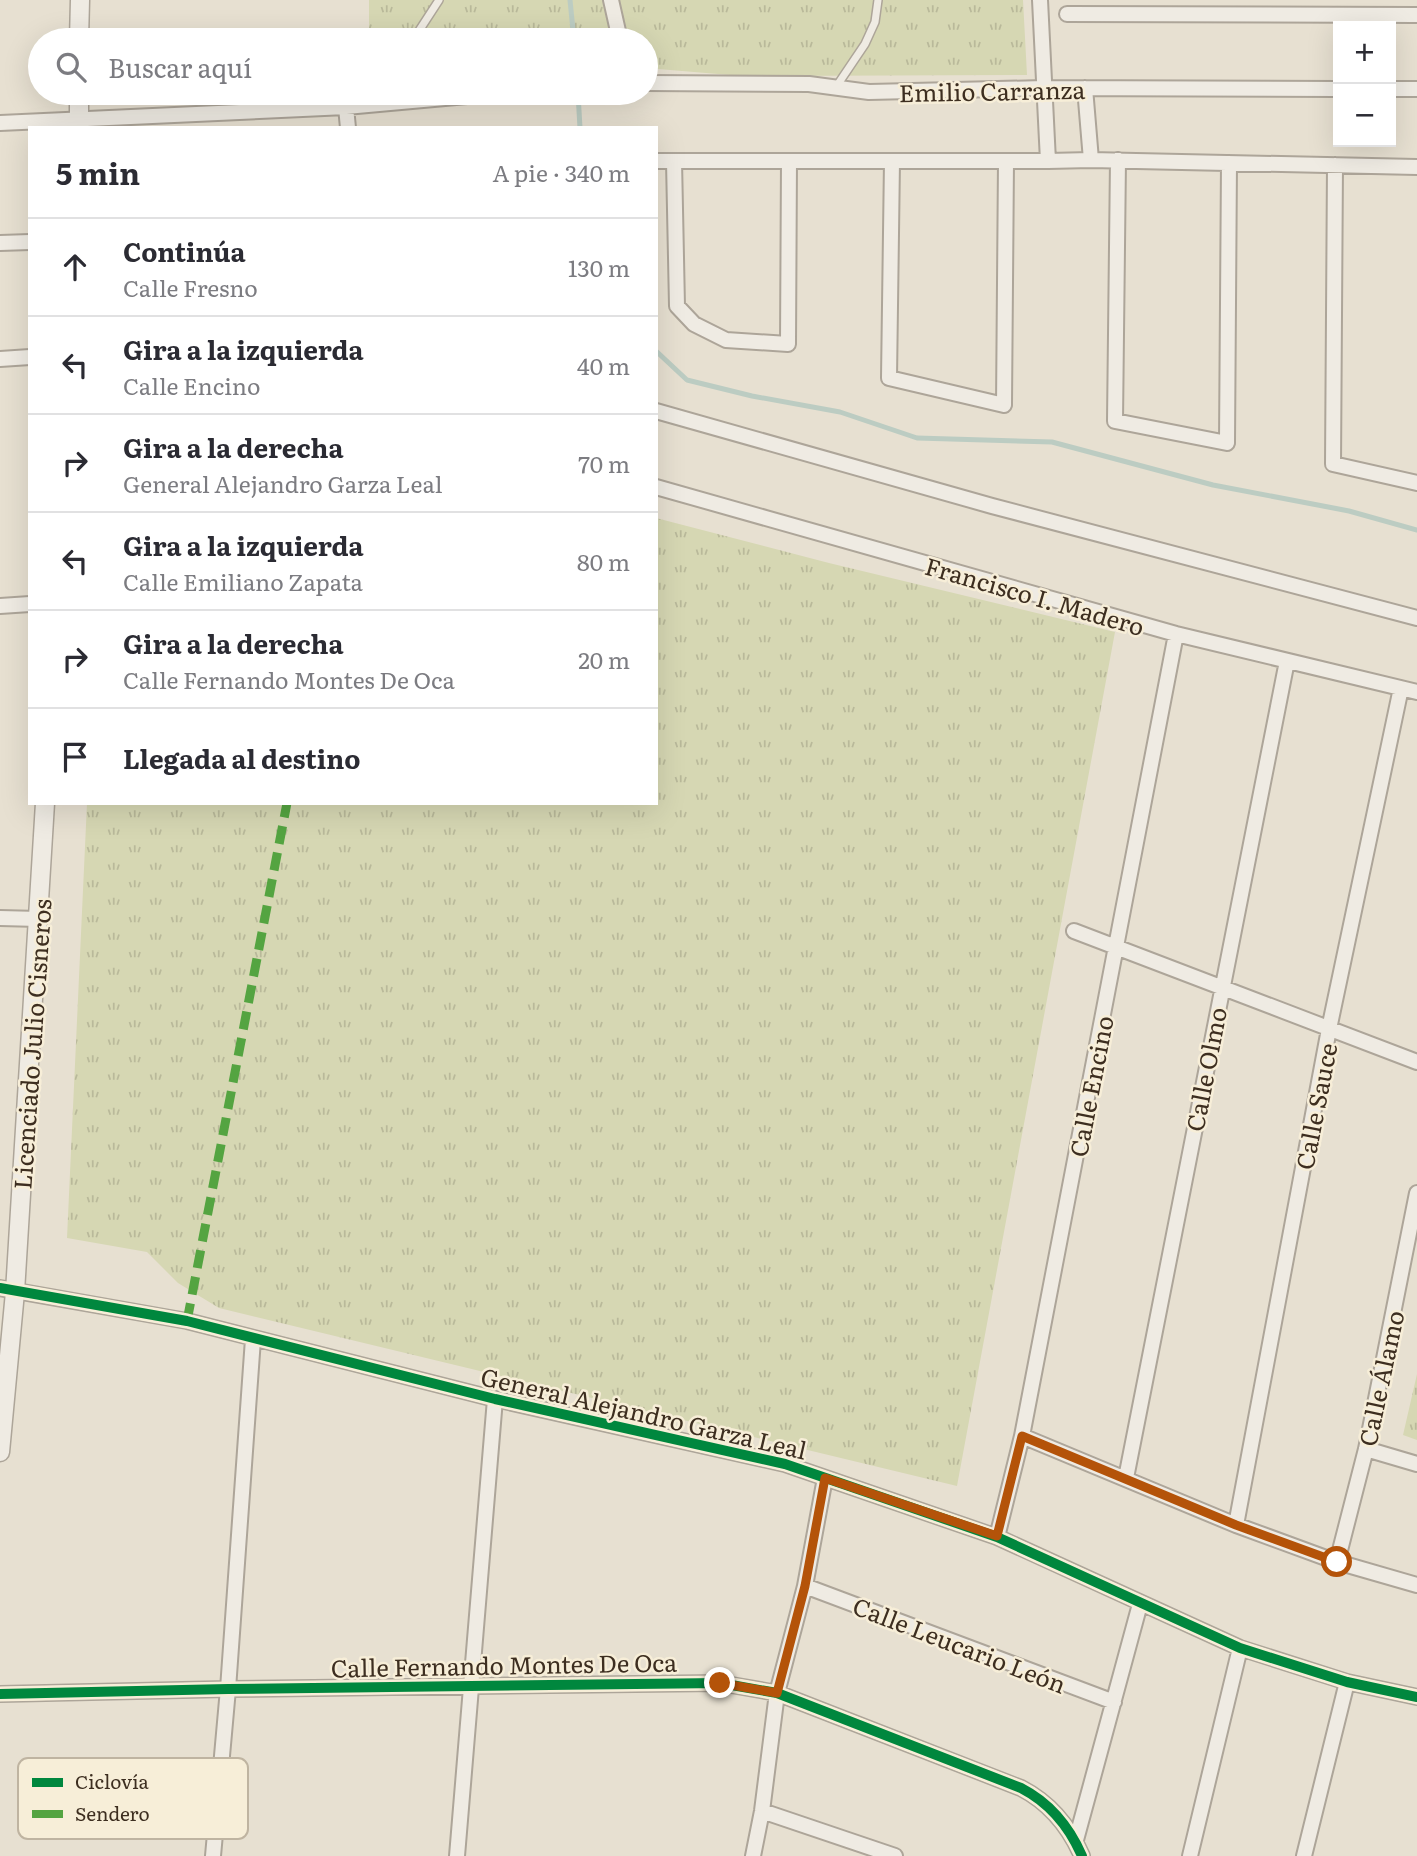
<!DOCTYPE html>
<html lang="es">
<meta charset="utf-8">
<style>
:root{--surface:#fff;--page:#f2f2f3;--text:#2b2b33;--muted:#7c7c81;--line:#e1e1e2}
body{margin:0;font-family:Literata,serif;background:var(--page);color:var(--text)}
.controls{position:absolute;right:21px;top:21px;display:grid;overflow:hidden;border-radius:0px;box-shadow:0 7px 28px #0002}
.controls button{width:63px;height:63px;display:grid;place-items:center;padding:0;border:0;border-bottom:2px solid var(--line);background:var(--surface);color:var(--text);font:35px sans-serif}
.stop{position:absolute;width:21px;height:21px;margin:-16px;border:5px solid #b45309;border-radius:50%;background:#fff}
.stop.end{background:#b45309;border-color:#fff;box-shadow:0 2px 7px #0008}
.list{margin:0;padding:0;list-style:none}
h2{display:flex;justify-content:space-between;align-items:center;height:91px;margin:0;padding:0 28px;font-size:30px}
h2 small{font-size:23px;font-weight:400;color:var(--muted)}
.list li{display:grid;grid-template-columns:46px 1fr auto;gap:21px;align-items:center;box-sizing:border-box;height:98px;padding:0 28px;border-top:2px solid var(--line)}
.list b{display:block;font-size:26px;white-space:nowrap}
.list p{margin:0;font-size:23px;white-space:nowrap;color:var(--muted)}
.list em{font-size:23px;font-style:normal;color:var(--muted)}
.icon{flex:none;width:38px;height:38px;fill:none;stroke:currentColor;stroke-width:2;stroke-linecap:round;stroke-linejoin:round}
.map{position:relative;flex:none;width:1417px;height:1856px;overflow:hidden}
.search{position:absolute;background:var(--surface);box-shadow:0 7px 28px #0002;left:28px;top:28px;width:630px;height:77px;display:flex;align-items:center;gap:18px;box-sizing:border-box;padding:0 24px;border-radius:38px;color:var(--muted);font-size:26px}
.panel{position:absolute;background:var(--surface);box-shadow:0 7px 28px #0002;left:28px;top:126px;width:630px;height:679px;border-radius:0px}
.map>svg:first-child{display:block}
.grass{fill:url(#grass-tufts)}
.lines{fill:none;stroke-linecap:round;stroke-linejoin:round}
.stream{stroke:#bcccc2;stroke-width:5}
.service-casing{stroke:#ada599;stroke-width:10}
.minor-casing{stroke:#ada599;stroke-width:18}
.tertiary-casing{stroke:#ada599;stroke-width:21}
.service{stroke:#efebe3;stroke-width:7}
.minor{stroke:#efebe3;stroke-width:14}
.tertiary{stroke:#efebe3;stroke-width:18}
.quiet{stroke:#54a441;stroke-width:9;stroke-dasharray:18 9;stroke-linecap:butt}
.cycleway-casing{stroke:#f7eed8;stroke-width:15}
.cycleway{stroke:#00873e;stroke-width:10}
.route{stroke:#b45309;stroke-width:9}
.labels{text-anchor:middle;dominant-baseline:central;stroke-width:5;stroke-linejoin:round;paint-order:stroke}
.street-label{font-size:24px;fill:#3d2e20;stroke:#f7eed8}
.key{fill:#f7eed8;stroke:#bfb4a1;stroke-width:2}
.key-label{font-size:19px;fill:#3d2e20}
</style>
<div class="map">
<svg width="1417" height="1856" viewBox="0 0 1417 1856">
<defs>
<pattern id="grass-tufts" width="24" height="20" patternUnits="userSpaceOnUse" patternTransform="scale(1.75)"><rect width="24" height="20" fill="#d6d7b3"/><path d="M3 7l-1-3M5 7V3M7 7l1-3M15 17l-1-3M17 17v-4M19 17l1-3" fill="none" stroke="#b9b99a"/></pattern>
</defs>
<rect width="100%" height="100%" fill="#e7e0d1"/>
<!-- grass -->
<path class="grass" d="M369,0H1023L1027,75L742,76L646,68V40H369Z
M656,518L829,563L1115,632L957,1486L219,1308L178,1283L147,1252L67,1238L87,803H656Z
M1417,1374V1440L1403,1435Z"/>
<g class="lines">
<!-- stream -->
<path class="stream" d="M570,0L574,40
M578,93L580,128
M656,351L687,380L752,396L840,412L917,438L1052,442L1213,485L1349,511L1417,530"/>
<defs>
<path id="service" d="M413,40L439,0
M836,87L865,44L875,22L878,0
M348,104L361,93"/>
<path id="minor" d="M611,0L620,40
M1040,0L1048,161
M1067,14L1417,15
M646,83L809,84L869,92L1044,88L1338,89
M1085,88L1091,160
M1391,89H1417
M346,107L348,128
M0,123L346,107L500,93
M1118,160L1115,421L1227,443L1229,163
M656,161H1048L1091,160L1417,167
M674,161L677,306L694,324L726,340L788,344L789,161
M892,161L889,378L1004,405L1006,161
M1335,165L1333,464L1417,483
M0,243L30,242
M0,359L30,357
M656,411L992,506L1417,618
M656,487L1176,634L1417,692
M0,606L30,604
M0,918L39,919
M1074,931L1417,1062
M0,1288L187,1321L495,1399L785,1464L997,1537L1240,1648L1347,1682L1417,1697
M1022,1436L1236,1525L1337,1562L1417,1585
M1366,1449L1417,1464
M1126,1478L1287,661
M1236,1525L1329,1029L1401,688
M997,1537L1022,1436L1176,634
M1337,1562L1366,1449L1417,1193
M805,1586L1114,1702
M0,1694L228,1689L720,1683L777,1693L1021,1788C1050,1803 1069,1826 1082,1856
M762,1811L895,1856
M1076,1840L1140,1604
M213,1856L228,1689L253,1339
M457,1856L495,1399
M753,1856L762,1811L777,1693L805,1586L825,1478
M1190,1856L1240,1648
M1304,1856L1347,1682"/>
<path id="tertiary" d="M79,40L80,0
M79,128V93
M0,1452L15,1292L45,803"/>
</defs>
<!-- service casing -->
<use href="#service" class="service-casing"/>
<!-- minor casing -->
<use href="#minor" class="minor-casing"/>
<!-- tertiary casing -->
<use href="#tertiary" class="tertiary-casing"/>
<!-- service -->
<use href="#service" class="service"/>
<!-- minor -->
<use href="#minor" class="minor"/>
<!-- tertiary -->
<use href="#tertiary" class="tertiary"/>
<!-- quiet -->
<path class="quiet" d="M187,1321L287,803"/>
<defs>
<path id="cycleway" d="M0,1288L187,1321L495,1399L785,1464L997,1537L1240,1648L1347,1682L1417,1697
M0,1694L228,1689L720,1683L777,1693L1021,1788C1050,1803 1069,1826 1082,1856"/>
</defs>
<!-- cycleway casing -->
<use href="#cycleway" class="cycleway-casing"/>
<!-- cycleway -->
<use href="#cycleway" class="cycleway"/>
</g>
<g class="lines">
<!-- route -->
<path class="route" d="M720,1683L777,1693L805,1586L825,1478L997,1536L1022,1436L1236,1525L1337,1562"/>
</g>
<g class="labels">
<!-- street labels -->
<g class="street-label">
<text transform="translate(992 90) rotate(-1)">Emilio Carranza</text>
<text transform="translate(1035 595) rotate(16)">Francisco I. Madero</text>
<text transform="translate(31 1044) rotate(-86)">Licenciado Julio Cisneros</text>
<text transform="translate(1205 1069) rotate(-79)">Calle Olmo</text>
<text transform="translate(1090 1086) rotate(-79)">Calle Encino</text>
<text transform="translate(1315 1106) rotate(-79)">Calle Sauce</text>
<text transform="translate(1380 1378) rotate(-78)">Calle Álamo</text>
<text transform="translate(644 1412) rotate(13)">General Alejandro Garza Leal</text>
<text transform="translate(960 1644) rotate(21)">Calle Leucario León</text>
<text transform="translate(504 1664) rotate(-1)">Calle Fernando Montes De Oca</text>
</g>
</g>
<!-- legend -->
<rect x="18" y="1758" width="230" height="81" rx="10" class="key"/>
<rect x="32" y="1778" width="31" height="9" fill="#00873e"/>
<rect x="32" y="1810" width="31" height="8" fill="#54a441"/>
<g class="key-label">
<text x="75" y="1789">Ciclovía</text>
<text x="75" y="1821">Sendero</text>
</g>
</svg>
<div class="controls">
<button>+</button>
<button>−</button>
</div>
<div class="stop" style="left:1337px;top:1562px"></div>
<div class="stop end" style="left:720px;top:1683px"></div>
<div class="search"><svg class="icon" aria-label="search" viewBox="0 0 24 24"><circle cx="10" cy="10" r="6"/><path d="M15 15l6 6"/></svg>Buscar aquí</div>
<section class="panel">
<h2>5 min<small>A pie · 340 m</small></h2>
<ul class="list">
<li><svg class="icon" aria-label="ahead" viewBox="0 0 24 24"><path d="M12 20V5M6 11l6-6 6 6"/></svg><div><b>Continúa</b><p>Calle Fresno</p></div><em>130 m</em></li>
<li><svg class="icon" aria-label="left" viewBox="0 0 24 24"><path d="M17 20v-9H6M10 6l-5 5 5 5"/></svg><div><b>Gira a la izquierda</b><p>Calle Encino</p></div><em>40 m</em></li>
<li><svg class="icon" aria-label="right" viewBox="0 0 24 24"><path d="M7 20v-9h11M14 6l5 5-5 5"/></svg><div><b>Gira a la derecha</b><p>General Alejandro Garza Leal</p></div><em>70 m</em></li>
<li><svg class="icon" aria-label="left" viewBox="0 0 24 24"><path d="M17 20v-9H6M10 6l-5 5 5 5"/></svg><div><b>Gira a la izquierda</b><p>Calle Emiliano Zapata</p></div><em>80 m</em></li>
<li><svg class="icon" aria-label="right" viewBox="0 0 24 24"><path d="M7 20v-9h11M14 6l5 5-5 5"/></svg><div><b>Gira a la derecha</b><p>Calle Fernando Montes De Oca</p></div><em>20 m</em></li>
<li><svg class="icon" aria-label="arrive" viewBox="0 0 24 24"><path d="M6 21V4h12l-3 4 3 4H6"/></svg><div><b>Llegada al destino</b></div></li>
</ul>
</section>
</div>
